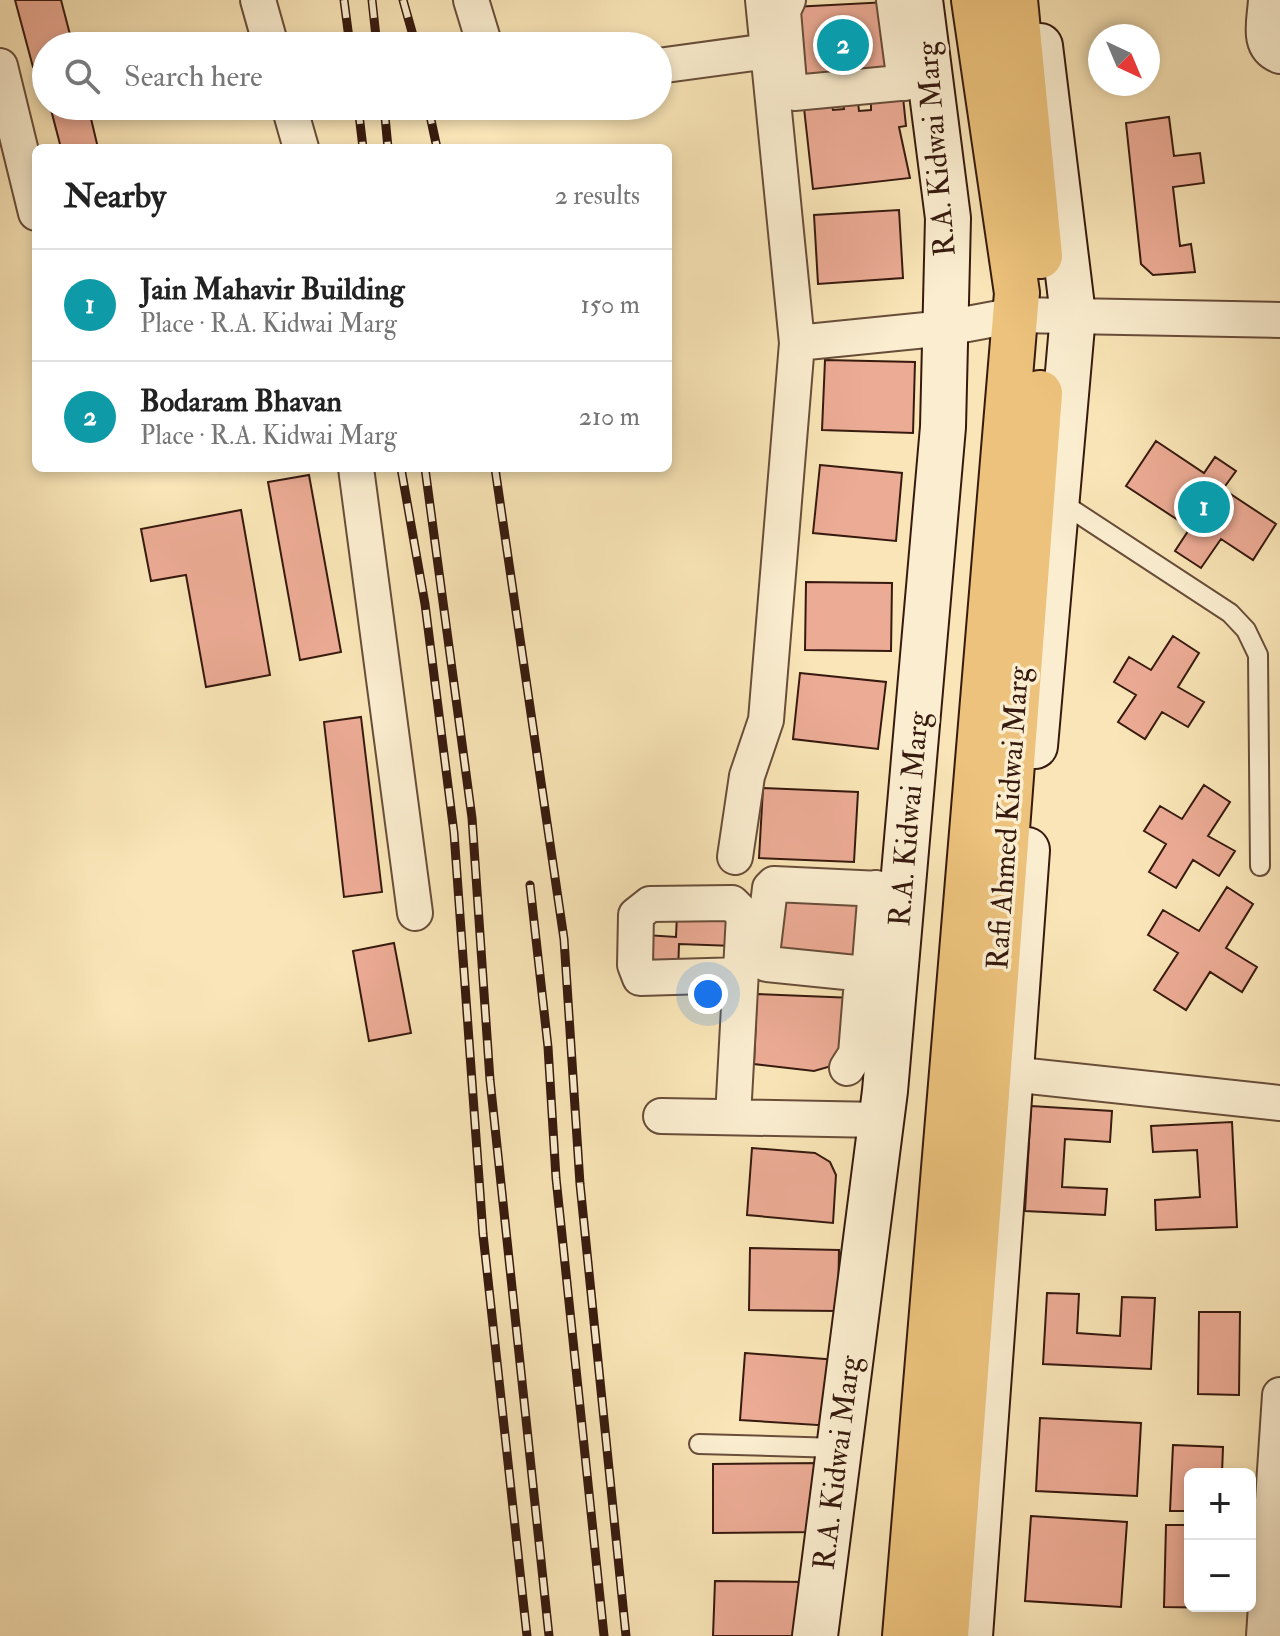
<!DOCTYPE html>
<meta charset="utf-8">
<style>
:root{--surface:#fff;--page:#f2f2f2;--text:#222;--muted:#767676;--line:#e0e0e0;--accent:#8f2418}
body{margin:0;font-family:"IM FELL Double Pica",serif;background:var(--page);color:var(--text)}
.controls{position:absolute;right:24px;bottom:24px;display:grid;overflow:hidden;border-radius:12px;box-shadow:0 4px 12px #0003}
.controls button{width:72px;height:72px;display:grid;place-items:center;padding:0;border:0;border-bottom:2px solid var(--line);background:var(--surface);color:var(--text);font:40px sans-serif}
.compass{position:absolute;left:1088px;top:24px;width:72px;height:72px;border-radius:50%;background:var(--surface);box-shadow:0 4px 12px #0003;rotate:136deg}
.you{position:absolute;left:708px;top:994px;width:28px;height:28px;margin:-20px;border:6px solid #fff;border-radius:50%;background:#1a73e8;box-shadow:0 0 0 12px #1a73e833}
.badge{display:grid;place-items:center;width:52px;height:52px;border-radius:50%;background:var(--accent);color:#fff;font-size:26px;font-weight:700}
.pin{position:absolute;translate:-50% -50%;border:4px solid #fff;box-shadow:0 2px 8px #0006}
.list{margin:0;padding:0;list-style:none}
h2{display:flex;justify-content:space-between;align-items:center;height:104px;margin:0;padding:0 32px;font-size:34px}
h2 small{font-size:26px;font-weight:400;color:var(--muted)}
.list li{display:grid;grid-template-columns:52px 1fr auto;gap:24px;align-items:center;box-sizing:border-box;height:112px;padding:0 32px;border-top:2px solid var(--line)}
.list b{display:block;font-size:30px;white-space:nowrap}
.list p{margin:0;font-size:26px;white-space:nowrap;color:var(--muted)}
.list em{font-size:26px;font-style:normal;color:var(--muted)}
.icon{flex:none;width:44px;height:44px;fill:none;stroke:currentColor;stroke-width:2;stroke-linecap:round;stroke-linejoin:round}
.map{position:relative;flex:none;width:1280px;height:1636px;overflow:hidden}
.search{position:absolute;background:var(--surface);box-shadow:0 4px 12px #0003;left:32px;top:32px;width:640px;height:88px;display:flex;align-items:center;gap:20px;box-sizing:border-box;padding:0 28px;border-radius:44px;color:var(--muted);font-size:30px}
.panel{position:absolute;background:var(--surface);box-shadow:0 4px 12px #0003;left:32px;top:144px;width:640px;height:328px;border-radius:12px}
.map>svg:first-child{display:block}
.building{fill:#ecab95;stroke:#371a0f;stroke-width:2}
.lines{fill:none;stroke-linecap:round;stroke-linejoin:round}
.lane-casing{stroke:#684d39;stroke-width:22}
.street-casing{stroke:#684d39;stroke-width:38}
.secondary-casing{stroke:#371a0f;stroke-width:48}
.primary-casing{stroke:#371a0f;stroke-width:48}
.lane{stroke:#fbeed0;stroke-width:18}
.street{stroke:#fbeed0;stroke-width:34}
.secondary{stroke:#fbeed0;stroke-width:44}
.primary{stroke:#ecc27c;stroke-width:44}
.rail-casing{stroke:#371a0f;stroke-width:9}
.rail{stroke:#fbeed0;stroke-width:6;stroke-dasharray:18;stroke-linecap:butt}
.labels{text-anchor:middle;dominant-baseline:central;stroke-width:7;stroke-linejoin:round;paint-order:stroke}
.street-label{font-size:30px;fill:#371a0f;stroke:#fbeed0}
</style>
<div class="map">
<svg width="1280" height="1636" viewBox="0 0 1280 1636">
<rect width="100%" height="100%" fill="#f9e5b7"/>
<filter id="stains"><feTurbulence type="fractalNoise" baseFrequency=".0025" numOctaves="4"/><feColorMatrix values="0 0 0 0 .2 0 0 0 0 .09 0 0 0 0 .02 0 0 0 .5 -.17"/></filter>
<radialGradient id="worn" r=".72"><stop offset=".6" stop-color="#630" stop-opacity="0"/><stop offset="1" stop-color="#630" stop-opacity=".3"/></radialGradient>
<!-- building -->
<path class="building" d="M15,0H61L73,46H46V64L33,67Z
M888,2L892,82L799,88L793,7Z
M903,97L906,126L899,127L910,178L813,189L804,108L832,105L833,110L844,109L843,103L858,102L859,111L871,110V100Z
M50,106H88L98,148H61Z
M1169,117L1174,156L1200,153L1204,183L1173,187L1180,246L1191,244L1195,272L1153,275L1141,264L1126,123Z
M899,210L903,278L818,284L814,215Z
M825,360L915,362L913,433L822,430Z
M1156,441L1204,473L1215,457L1236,471L1223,489L1276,524L1253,560L1221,539L1201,568L1175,551L1190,528L1126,486Z
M820,465L902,473L896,541L813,533Z
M309,475L341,652L300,660L268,482Z
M241,510L270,675L206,687L186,575L151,581L141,529Z
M806,582L892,583L891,651L805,650Z
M1173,636L1199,653L1178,687L1204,702L1188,727L1162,712L1145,739L1118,722L1136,695L1114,682L1129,657L1151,670Z
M800,673L886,682L878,749L793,739Z
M361,717L382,892L344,897L324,722Z
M1204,785L1230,802L1208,836L1235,851L1219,876L1193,860L1176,888L1149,872L1166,844L1144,831L1160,806L1182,819Z
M763,788L858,792L854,862L759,858Z
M1227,887L1253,904L1226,948L1257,967L1242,992L1210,972L1186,1010L1154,990L1178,953L1148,935L1163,910L1199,931Z
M775,888L872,897L865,966L766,956Z
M677,914L735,916L734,946L679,944L678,973L644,972L646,935L676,937Z
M394,943L411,1033L369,1041L353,951Z
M757,994L854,998L835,1065L814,1071L754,1064Z
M1031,1106L1112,1111L1110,1142L1065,1139L1062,1187L1107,1189L1105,1215L1025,1211Z
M1232,1122L1237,1227L1156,1230L1155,1200L1200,1197L1197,1150L1153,1152L1151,1126Z
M752,1148L815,1153L830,1162L836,1175L833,1223L747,1215Z
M750,1248L839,1250L838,1311L749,1310Z
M1047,1293L1079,1294L1077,1333L1120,1336L1122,1297L1155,1298L1151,1369L1043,1364Z
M1199,1312H1240L1239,1395L1198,1394Z
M745,1353L838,1360L833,1426L740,1420Z
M1040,1418L1141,1423L1137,1496L1036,1491Z
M1173,1445L1223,1447L1222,1474H1190V1511H1170Z
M823,1463V1532L713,1533V1464Z
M1031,1516L1127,1522L1121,1607L1025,1601Z
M1166,1525H1190V1606L1225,1608L1164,1607Z
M715,1581L807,1582L806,1636H713Z"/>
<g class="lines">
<defs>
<path id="lane" d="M1059,501L1230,613L1246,630L1258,655L1260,866
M699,1444L839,1448"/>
<path id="street" d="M258,0L271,46
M471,0L485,46
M788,0L783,11L789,83L794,93L931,80
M894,0L905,83
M1266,0C1265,21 1256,47 1280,56
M0,66L36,213
M658,66L768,51
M289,106L301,148
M797,343L946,328L1016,315L1280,320
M356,468L415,913
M735,857L747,776L766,720L797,343L763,0
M869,975L876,888
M895,977L767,964L762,955L770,888L774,884L902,890
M847,1068L856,1054L861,992
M1011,1074L1280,1103
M661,1116L881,1120
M733,1117L744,915L732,903L650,904L636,915L635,965L640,978L741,975
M1264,1636L1280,1395"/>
<path id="secondary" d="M1035,746L1073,315L1040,46
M815,1636L885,1091L943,427L948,218L920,0
M970,1636L1027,850"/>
<path id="primary" d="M1015,0L1040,256
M905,1636L1017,293L974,0
M946,1636L1040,393"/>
</defs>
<!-- lane casing -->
<use href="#lane" class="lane-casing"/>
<!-- street casing -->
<use href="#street" class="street-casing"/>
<!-- secondary casing -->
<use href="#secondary" class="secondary-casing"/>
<!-- primary casing -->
<use href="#primary" class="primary-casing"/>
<!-- lane -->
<use href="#lane" class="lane"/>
<!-- street -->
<use href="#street" class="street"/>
<!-- secondary -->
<use href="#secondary" class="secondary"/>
<!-- primary -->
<use href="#primary" class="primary"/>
<defs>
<path id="rail" d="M344,0L350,46
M372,0L377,46
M403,0L416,46
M358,106L363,148
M384,106L388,148
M428,106L437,148
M401,468L425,604L454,833L483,1234L527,1636
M425,468L472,818L490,1080L549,1636
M495,468L564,939L580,1184L626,1636
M530,885L548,1047L556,1178L604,1636"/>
</defs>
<!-- rail casing -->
<use href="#rail" class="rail-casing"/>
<!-- rail -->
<use href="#rail" class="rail"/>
</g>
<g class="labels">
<!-- street labels -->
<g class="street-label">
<text transform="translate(936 149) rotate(-95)">R.A. Kidwai Marg</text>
<text transform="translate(1008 818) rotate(-86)">Rafi Ahmed Kidwai Marg</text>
<text transform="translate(909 819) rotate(-85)">R.A. Kidwai Marg</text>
<text transform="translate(837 1463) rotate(-83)">R.A. Kidwai Marg</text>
</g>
</g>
<rect width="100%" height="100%" filter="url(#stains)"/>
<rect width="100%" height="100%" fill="url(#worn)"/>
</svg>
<div class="controls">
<button>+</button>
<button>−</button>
</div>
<svg class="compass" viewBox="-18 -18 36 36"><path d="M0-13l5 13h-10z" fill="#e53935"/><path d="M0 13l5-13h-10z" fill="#767676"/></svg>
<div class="you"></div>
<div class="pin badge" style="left:1204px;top:507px;background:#0f9aa8">1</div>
<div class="pin badge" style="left:843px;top:45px;background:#0f9aa8">2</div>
<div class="search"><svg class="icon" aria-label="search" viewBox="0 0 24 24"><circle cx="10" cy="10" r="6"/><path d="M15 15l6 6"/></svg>Search here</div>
<section class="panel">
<h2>Nearby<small>2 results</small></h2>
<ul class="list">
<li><span class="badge" style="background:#0f9aa8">1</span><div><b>Jain Mahavir Building</b><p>Place · R.A. Kidwai Marg</p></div><em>150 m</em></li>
<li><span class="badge" style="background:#0f9aa8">2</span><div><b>Bodaram Bhavan</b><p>Place · R.A. Kidwai Marg</p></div><em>210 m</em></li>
</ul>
</section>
</div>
